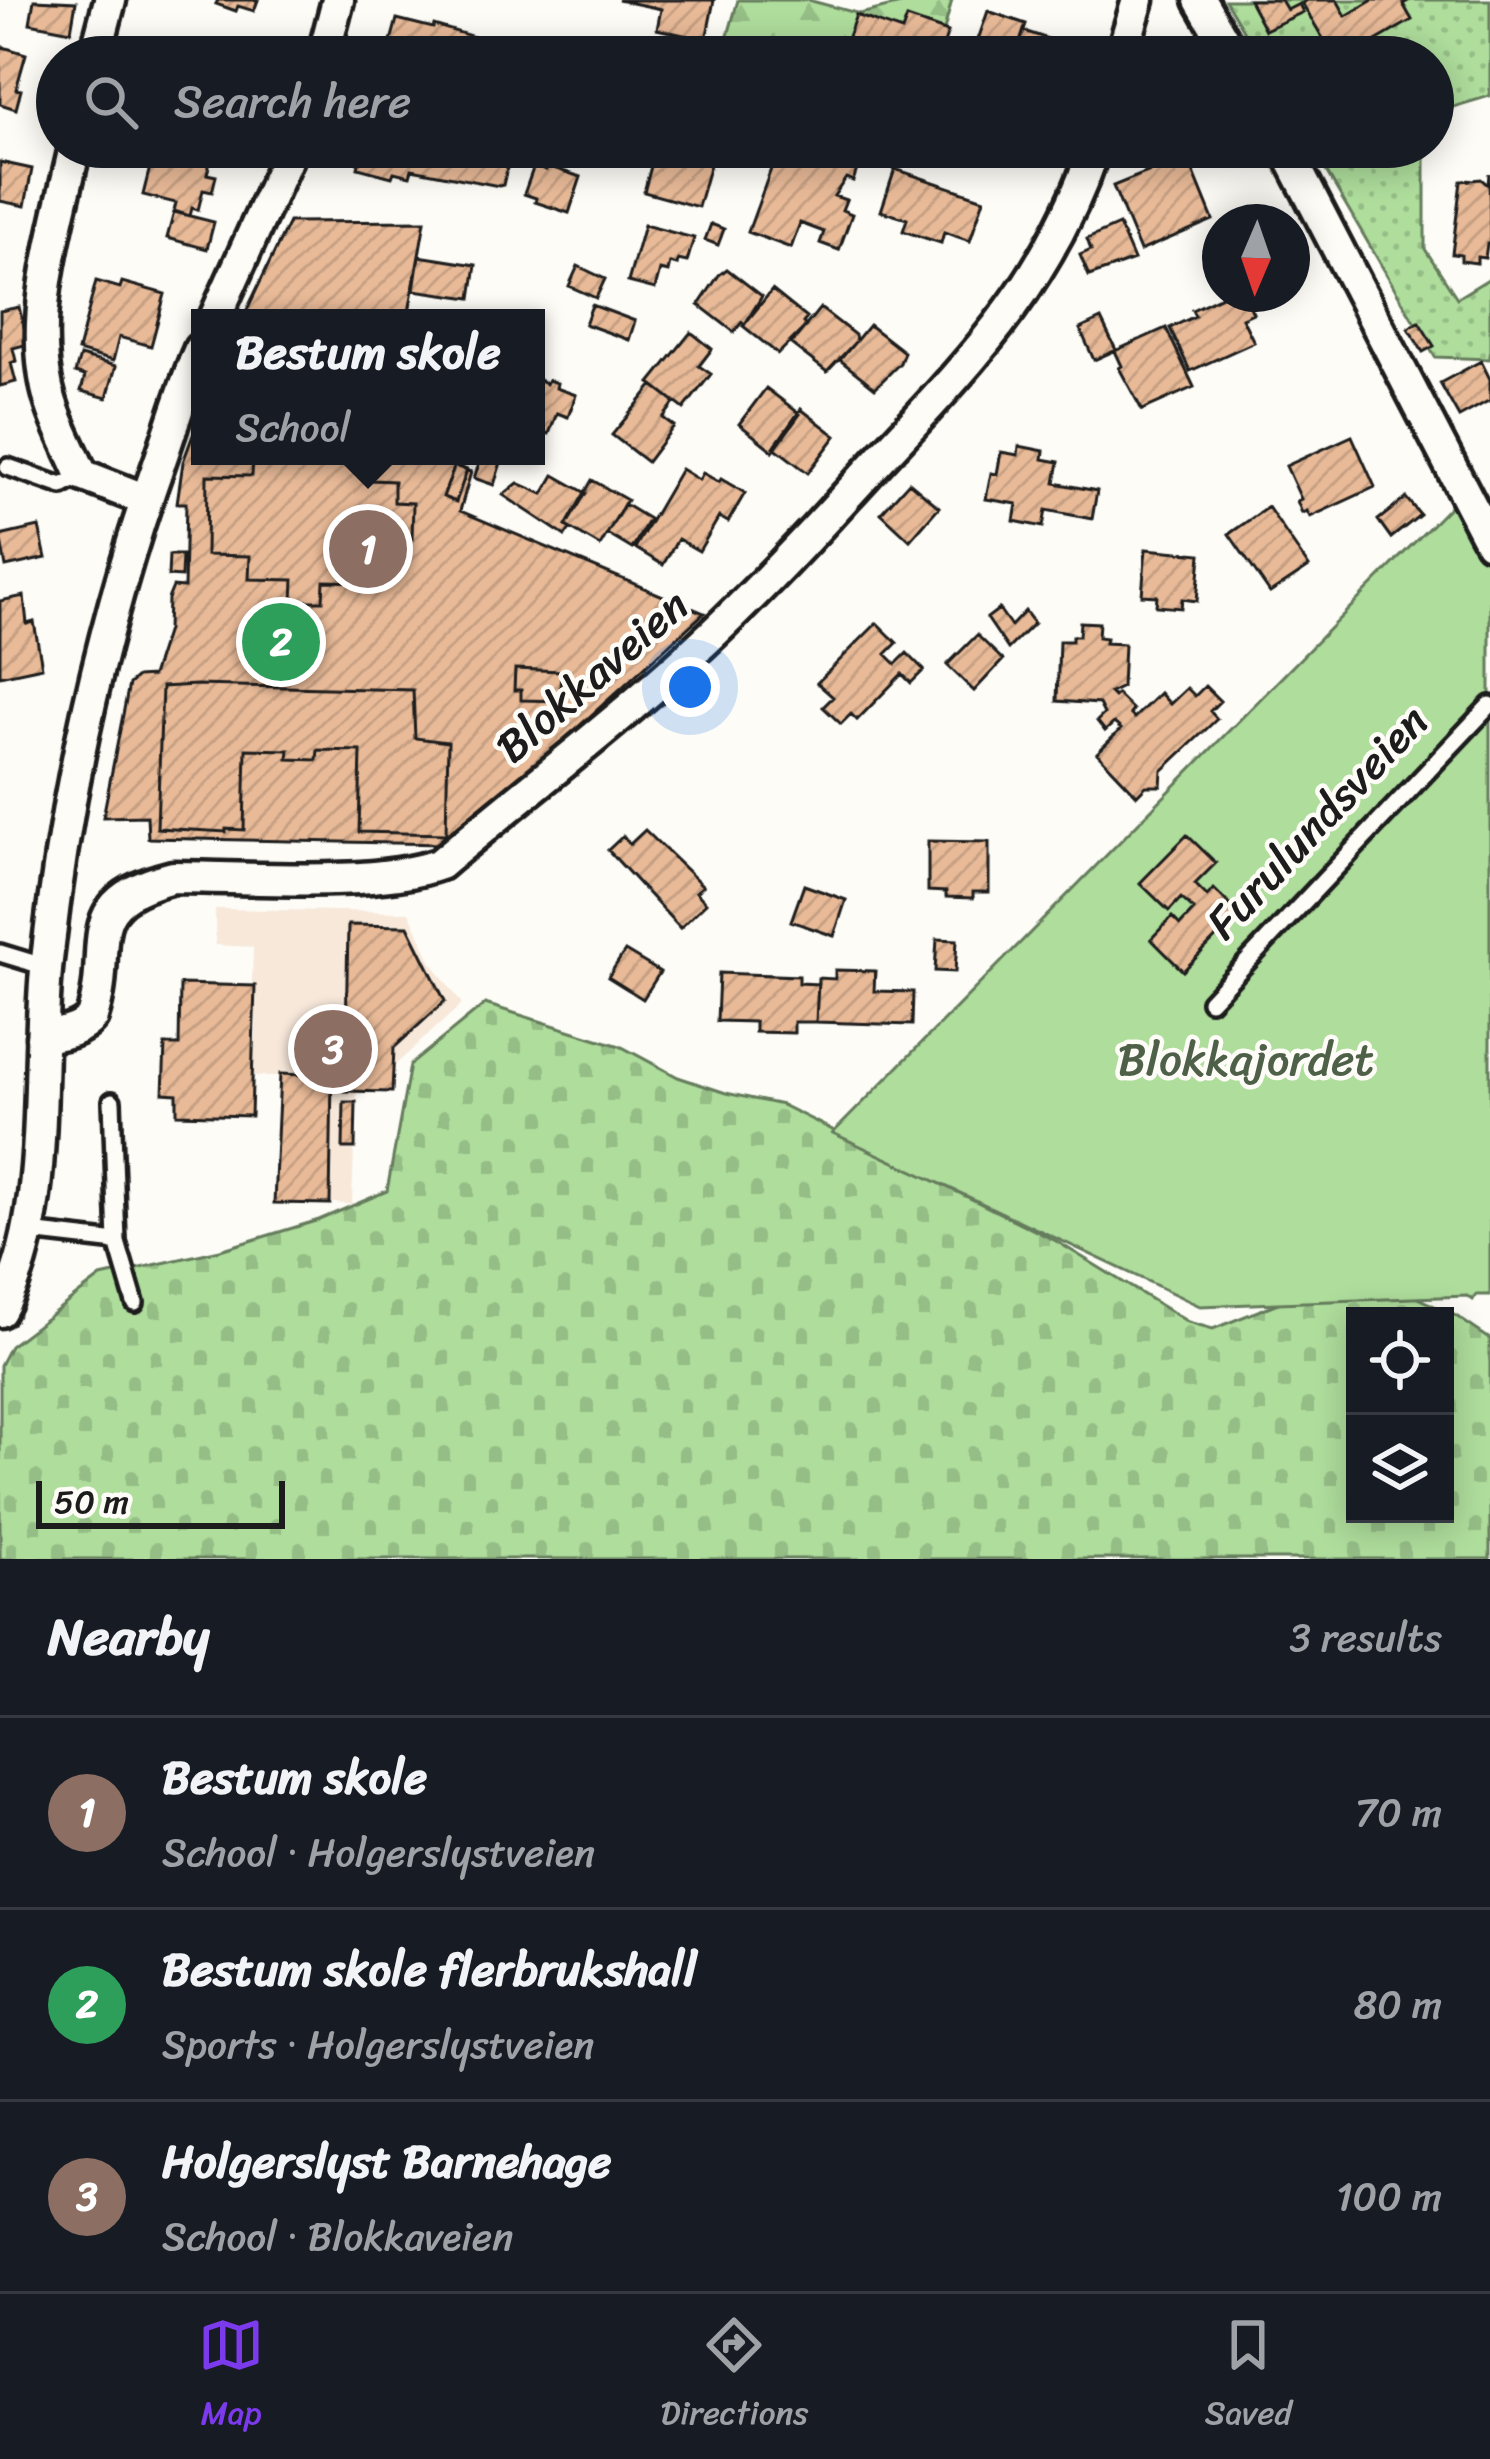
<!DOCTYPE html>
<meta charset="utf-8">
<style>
:root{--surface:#171b24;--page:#20242c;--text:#f1f3f6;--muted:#9ea1a6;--line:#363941;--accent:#7c3aed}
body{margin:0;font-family:Sriracha,sans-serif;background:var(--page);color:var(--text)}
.controls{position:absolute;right:36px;bottom:36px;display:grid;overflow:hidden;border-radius:0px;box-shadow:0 6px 30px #0003}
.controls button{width:108px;height:108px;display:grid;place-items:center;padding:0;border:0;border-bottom:3px solid var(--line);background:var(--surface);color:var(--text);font:60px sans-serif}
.compass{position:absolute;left:1202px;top:204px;width:108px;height:108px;border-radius:50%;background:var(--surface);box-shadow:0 6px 30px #0003;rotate:182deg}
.scale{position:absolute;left:36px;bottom:30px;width:249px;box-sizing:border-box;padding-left:12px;border:6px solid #1c1c1c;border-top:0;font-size:33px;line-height:42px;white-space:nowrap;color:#1c1c1c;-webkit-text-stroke:9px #fdfcf7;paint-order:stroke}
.you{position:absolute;left:690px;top:687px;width:42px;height:42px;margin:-30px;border:9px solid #fff;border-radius:50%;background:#1a73e8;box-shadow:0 0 0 18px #1a73e833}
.badge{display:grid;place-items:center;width:78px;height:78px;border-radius:50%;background:var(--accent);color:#fff;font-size:39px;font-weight:700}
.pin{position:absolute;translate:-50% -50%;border:6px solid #fff;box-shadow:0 3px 12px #0006}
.popup{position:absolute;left:191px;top:309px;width:354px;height:156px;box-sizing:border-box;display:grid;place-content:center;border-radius:0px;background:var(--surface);filter:drop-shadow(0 3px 9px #0005);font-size:39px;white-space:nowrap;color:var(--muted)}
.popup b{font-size:45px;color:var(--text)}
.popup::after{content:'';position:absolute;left:50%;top:100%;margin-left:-24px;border:24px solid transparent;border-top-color:var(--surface)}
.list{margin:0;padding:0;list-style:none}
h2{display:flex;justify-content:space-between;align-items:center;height:156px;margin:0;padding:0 48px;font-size:51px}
h2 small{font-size:39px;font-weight:400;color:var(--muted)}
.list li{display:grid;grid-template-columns:78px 1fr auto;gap:36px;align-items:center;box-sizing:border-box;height:192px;padding:0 48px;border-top:3px solid var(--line)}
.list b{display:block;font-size:45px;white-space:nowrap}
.list p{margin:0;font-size:39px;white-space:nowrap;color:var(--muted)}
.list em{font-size:39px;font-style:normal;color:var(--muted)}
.icon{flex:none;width:66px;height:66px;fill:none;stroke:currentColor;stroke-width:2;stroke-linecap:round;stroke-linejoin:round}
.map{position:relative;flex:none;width:1490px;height:1559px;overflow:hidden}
.search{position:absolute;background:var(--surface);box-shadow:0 6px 30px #0003;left:36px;right:36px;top:36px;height:132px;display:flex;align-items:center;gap:30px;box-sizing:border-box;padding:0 42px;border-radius:66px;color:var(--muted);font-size:45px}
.sheet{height:732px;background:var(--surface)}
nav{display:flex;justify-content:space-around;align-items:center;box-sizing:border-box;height:168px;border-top:3px solid var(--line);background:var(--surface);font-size:33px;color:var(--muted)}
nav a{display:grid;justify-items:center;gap:6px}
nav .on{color:var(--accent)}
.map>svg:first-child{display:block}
.built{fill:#f7e8da}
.grass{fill:url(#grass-dots);stroke:#657c5c;stroke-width:3}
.forest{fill:url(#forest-firs);stroke:#657c5c;stroke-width:3}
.cemetery{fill:url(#cemetery-stones);stroke:#657c5c;stroke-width:3;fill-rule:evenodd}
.park{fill:#aedd9c;stroke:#657c5c;stroke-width:3}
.building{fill:url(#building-hatch);stroke:#1c1c1c;stroke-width:3}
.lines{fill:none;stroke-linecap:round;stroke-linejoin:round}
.service-casing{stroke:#1c1c1c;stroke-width:24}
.minor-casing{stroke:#1c1c1c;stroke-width:39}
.service{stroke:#fdfcf7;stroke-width:15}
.minor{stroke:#fdfcf7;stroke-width:30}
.labels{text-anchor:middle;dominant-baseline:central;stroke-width:9;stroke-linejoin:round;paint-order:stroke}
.street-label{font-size:45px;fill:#1c1c1c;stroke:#fdfcf7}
.park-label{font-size:45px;fill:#4f6049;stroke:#fdfcf7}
</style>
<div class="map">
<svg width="1490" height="1559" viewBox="0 0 1490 1559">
<defs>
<pattern id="grass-dots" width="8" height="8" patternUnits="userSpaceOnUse" patternTransform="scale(3)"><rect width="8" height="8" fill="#aedd9c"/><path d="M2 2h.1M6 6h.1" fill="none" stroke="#95bd86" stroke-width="1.8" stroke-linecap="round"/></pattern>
<pattern id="forest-firs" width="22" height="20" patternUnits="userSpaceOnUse" patternTransform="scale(3)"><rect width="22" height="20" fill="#aedd9c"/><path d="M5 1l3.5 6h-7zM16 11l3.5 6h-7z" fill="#95bd86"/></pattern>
<pattern id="cemetery-stones" width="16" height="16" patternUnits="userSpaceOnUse" patternTransform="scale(3)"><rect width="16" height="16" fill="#aedd9c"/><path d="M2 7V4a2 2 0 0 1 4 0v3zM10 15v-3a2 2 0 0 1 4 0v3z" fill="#95bd86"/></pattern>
<pattern id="building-hatch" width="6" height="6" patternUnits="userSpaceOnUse" patternTransform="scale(3)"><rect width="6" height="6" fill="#e8ba98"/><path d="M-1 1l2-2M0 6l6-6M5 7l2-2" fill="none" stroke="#c69f82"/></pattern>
</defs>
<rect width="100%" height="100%" fill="#fdfcf7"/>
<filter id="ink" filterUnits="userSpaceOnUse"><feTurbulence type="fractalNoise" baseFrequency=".00833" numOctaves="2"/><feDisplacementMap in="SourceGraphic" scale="24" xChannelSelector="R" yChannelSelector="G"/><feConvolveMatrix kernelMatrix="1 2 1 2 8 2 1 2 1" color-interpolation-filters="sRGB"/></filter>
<g filter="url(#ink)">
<!-- built -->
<path class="built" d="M215,909L409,912L432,963L462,1004L393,1067L392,1092L357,1091L356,1102H344L343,1147L354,1148L352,1204L330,1203L331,1076H252L257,1022L252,986L253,947L215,945Z"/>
<!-- grass -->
<path class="grass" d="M1225,0H1490V96L1433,113V57H1259Z
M1312,147H1425V249L1457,298L1490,278V359L1435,357Z"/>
<!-- forest -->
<path class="forest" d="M738,0H808L860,14L917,0H952L937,57H722Z"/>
<!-- cemetery -->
<path class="cemetery" d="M485,1004L620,1046L678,1077L726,1093L782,1105L1056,1241L1188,1322L1213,1329L1278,1303L1324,1290L1413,1296L1456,1316L1490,1339V1559H0V1365L10,1346L101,1277L220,1250L319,1220L387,1191L410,1065ZM1355,1316H1445V1514H1355Z"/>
<!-- park -->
<path class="park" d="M1463,493L1490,539V1295H1476L1473,1300L1467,1296L1200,1306L833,1133Z"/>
<!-- building -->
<path class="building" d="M34,0L76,2L71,31L30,23Z
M218,0H258L254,11L238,6L236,11L216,4Z
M618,0H714L706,40L657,29L661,9Z
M1249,0H1281L1287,10L1299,4L1303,12L1265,30Z
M1308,0H1337L1346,16L1373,0H1410L1403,4L1412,20L1348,57H1334L1302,3Z
M988,11L1026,24L1015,57H972Z
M856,15L902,31L907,18L948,32L939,57H889L846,42Z
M397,19L433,28L434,25L501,45L498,57L387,56Z
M1024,31L1063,44L1058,57H1015Z
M0,46L26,54L16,89L21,90L16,109L0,104Z
M155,147H214L207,174L216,176L212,192L203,190L198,210L192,208L190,216L174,211L176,203L143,195Z
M350,147H512L503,185L499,186L412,169L410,176L394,172L392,177L358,168L359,164L348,157Z
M649,147H715L698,207L644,192L653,159L646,157Z
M779,147H814L824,152L826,147H865L853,181L846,178L834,196L846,200L842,210L852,214L839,250L820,243L824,232L800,223L791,248L748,232Z
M1187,156L1213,220L1140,251L1113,186Z
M0,162L32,169L25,206L0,201Z
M534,166L546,170L547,166L581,177L569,213L535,202L536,198L524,194Z
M895,169L984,199L970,241L944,232L941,243L903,231L907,219L881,211Z
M1489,173L1490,244H1487L1485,258L1477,257V263L1461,261V255L1452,254L1461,181L1481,179L1488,185Z
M174,212L214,222L207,249L167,238Z
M425,221L408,318H243L289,222Z
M711,224L724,229L718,245L705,240Z
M644,225L694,238L687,262L678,260L677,265L670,263L668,272L660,270L655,289L628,282Z
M1119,225L1134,260L1089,276L1080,255L1091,250L1087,239Z
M419,256L476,265L471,298L414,290Z
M578,266L605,279L596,298L569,286Z
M727,269L762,296L745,324L742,322L734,332L699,305L719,275Z
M96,281L120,288L122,282L165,294L151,346L119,337L113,361L78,351Z
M772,290L807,318L803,323L806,326L778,354L743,326Z
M1226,294H1244L1253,313L1242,318L1254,342L1190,371L1170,328L1195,316L1192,310Z
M592,305L635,321L629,340L585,324Z
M19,307L28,344L13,348L16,361L11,363L16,382L0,386V311Z
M820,308L855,335L856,341L827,372L791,344Z
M1101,319L1116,350L1094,360L1080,329Z
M1419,322L1434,346L1423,352L1408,328Z
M869,325L904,352L900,363L875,388L840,360Z
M1166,328L1194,387L1142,410L1119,368L1122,366L1115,351Z
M691,332L712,349L699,366L711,374L684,409L650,383Z
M80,356L116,366L107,398L81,391L85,376L75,373Z
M1481,361L1490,379V400L1459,417L1440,383Z
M536,378L546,384L548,380L557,383L556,388L576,395L568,417L557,413L549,434L536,430Z
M653,385L675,402L663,418L674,426L647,462L612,435Z
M766,388L800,414L773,451L739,424Z
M801,409L836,436L808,473L774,447Z
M200,416V456H428L471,472L460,511L704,613L480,816L443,844L148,838L147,816L103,817L129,684L137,677L152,676L167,630L168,599L173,587L184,588L186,503H177L183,462Z
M1352,436L1375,487L1310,517L1307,511L1302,513L1297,501L1301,499L1286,466Z
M1019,446L1044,451L1043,459L1059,462L1055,483L1097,491L1092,519L1046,510L1043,527L1014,521L1017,504L986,499L991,473L997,474L1001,452L1018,455Z
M253,456H372L371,480L394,481V502L413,503L412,539H393L392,560L369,559L368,582L324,581L323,601H293L294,580L249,579L250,556L206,555L207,475L252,476Z
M482,456H503L494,485L474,478Z
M455,465L467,470L456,502L443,497Z
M681,469L699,480L703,473L719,482L721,479L745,493L728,522L719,517L699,551L678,539L663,565L635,548Z
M554,475L586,493L566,526L570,529L565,536L503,495L518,483L543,494Z
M592,480L627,500L600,546L566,526Z
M909,482L939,507L910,540L881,513Z
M1406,498L1420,515L1391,538L1378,520Z
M624,504L649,519L632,549L607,534Z
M1268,507L1309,567L1270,593L1229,534Z
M39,527L46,558L6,567L0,536Z
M1146,549L1201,554L1197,601L1182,599L1181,608L1156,606L1157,596L1142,595Z
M169,555H182L181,577L168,576Z
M24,596L27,624L34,622L42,667L0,676V601Z
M999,609L1011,626L1025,611L1034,623L1008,649L987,618Z
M1080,622L1099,623L1098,637L1106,638L1105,643L1124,644L1122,687L1110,693L1114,697L1117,694L1133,710L1130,714L1134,718L1160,693L1170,704L1187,688L1195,696L1205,686L1220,701L1210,711L1217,719L1162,771L1161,786H1146L1137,795L1097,753L1121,729L1114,723L1105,731L1097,721L1104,714L1099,704L1057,701L1059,641H1072V636H1079Z
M877,623L897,643L886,654L896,664L907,653L924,670L911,683L902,674L857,720L851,714L841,724L823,707L833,697L817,683Z
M977,635L1003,660L974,691L947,665Z
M515,669L561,671L560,689H567L566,701L521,700V690H514Z
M196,685L413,690L415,738L448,742L446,834L359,832L361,751L318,750L317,760L288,759L289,750L246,749L244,830L226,829V832L157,828L162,687Z
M645,830L703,886L696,892L706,903L680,928L608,850L623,836L630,844Z
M1187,835L1216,863L1195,884L1207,896L1214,889L1239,914L1183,971L1151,939L1172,917L1180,925L1194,910L1181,898L1169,911L1140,883Z
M928,841L989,842V892H973V898L946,897V892L928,891Z
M804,885L846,900L834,936L791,921Z
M348,925L408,926L445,1001L394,1048L392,1092L345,1091Z
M937,939L957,940L955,972L935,971Z
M625,951L660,972L643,999L608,977Z
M835,970L875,971L874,991L913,992L912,1025L816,1022L818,978L835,979Z
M719,973L799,976V983L818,984L816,1022H794V1033L755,1032V1022L717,1021Z
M180,984L255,986L251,1116L177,1114V1094L163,1093L165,1045H179Z
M280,1074L332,1076L330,1204L274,1203Z
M344,1102H356L355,1148H343Z"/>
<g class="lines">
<defs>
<path id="service" d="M8,467L62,486L82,475
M0,953L46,967
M1210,1001L1490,705
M112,1101L117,1242
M30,1232L117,1242L135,1303"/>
<path id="minor" d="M1200,0L1233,57
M95,57L110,0
M323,57L338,0
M1121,57L1138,0
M75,147C58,224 30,309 47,388C54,419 70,447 82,475L146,500
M1285,147L1490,542
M215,318L292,147
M42,1037C60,1034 80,1032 92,1017C115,945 73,902 173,877C247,877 375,888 440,864C535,784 635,709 724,623C779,570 830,514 881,458C974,358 1050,280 1095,147
M0,1311C53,1217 35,1068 47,960C66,789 102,623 160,461C173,424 184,385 200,349"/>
</defs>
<!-- service casing -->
<use href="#service" class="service-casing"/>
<!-- minor casing -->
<use href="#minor" class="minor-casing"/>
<!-- service -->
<use href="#service" class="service"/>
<!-- minor -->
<use href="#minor" class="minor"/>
</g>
</g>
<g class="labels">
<!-- street labels -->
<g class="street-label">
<text transform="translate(592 676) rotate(-41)">Blokkaveien</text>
<text transform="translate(1317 822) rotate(-47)">Furulundsveien</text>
</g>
<!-- park labels -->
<g class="park-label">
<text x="1246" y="1060">Blokkajordet</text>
</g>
</g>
</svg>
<div class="controls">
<button><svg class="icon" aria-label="locate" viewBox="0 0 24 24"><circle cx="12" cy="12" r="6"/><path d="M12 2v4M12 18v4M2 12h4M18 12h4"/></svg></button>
<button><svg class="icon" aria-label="layers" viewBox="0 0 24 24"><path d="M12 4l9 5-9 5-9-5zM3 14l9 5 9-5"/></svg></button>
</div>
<svg class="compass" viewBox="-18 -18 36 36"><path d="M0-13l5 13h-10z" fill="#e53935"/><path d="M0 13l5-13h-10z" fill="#9ea1a6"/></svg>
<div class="scale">50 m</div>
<div class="you"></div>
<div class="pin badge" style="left:368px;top:549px;background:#8d6e63">1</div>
<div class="popup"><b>Bestum skole</b>School</div>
<div class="pin badge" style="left:281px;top:642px;background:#2e9e5b">2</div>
<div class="pin badge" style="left:333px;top:1049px;background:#8d6e63">3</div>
<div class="search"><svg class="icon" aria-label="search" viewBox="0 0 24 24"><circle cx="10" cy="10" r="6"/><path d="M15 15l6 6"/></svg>Search here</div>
</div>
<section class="sheet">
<h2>Nearby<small>3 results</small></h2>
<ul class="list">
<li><span class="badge" style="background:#8d6e63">1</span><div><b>Bestum skole</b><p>School · Holgerslystveien</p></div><em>70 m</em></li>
<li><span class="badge" style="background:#2e9e5b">2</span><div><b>Bestum skole flerbrukshall</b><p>Sports · Holgerslystveien</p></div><em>80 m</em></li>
<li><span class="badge" style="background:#8d6e63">3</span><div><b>Holgerslyst Barnehage</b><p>School · Blokkaveien</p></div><em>100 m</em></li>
</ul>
</section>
<nav>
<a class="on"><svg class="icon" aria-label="map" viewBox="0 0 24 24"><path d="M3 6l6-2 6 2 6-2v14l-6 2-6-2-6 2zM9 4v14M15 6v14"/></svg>Map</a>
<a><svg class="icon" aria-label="directions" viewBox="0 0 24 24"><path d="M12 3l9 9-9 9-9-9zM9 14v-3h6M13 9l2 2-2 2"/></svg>Directions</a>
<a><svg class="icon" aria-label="saved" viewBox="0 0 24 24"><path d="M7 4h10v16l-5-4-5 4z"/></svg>Saved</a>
</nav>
